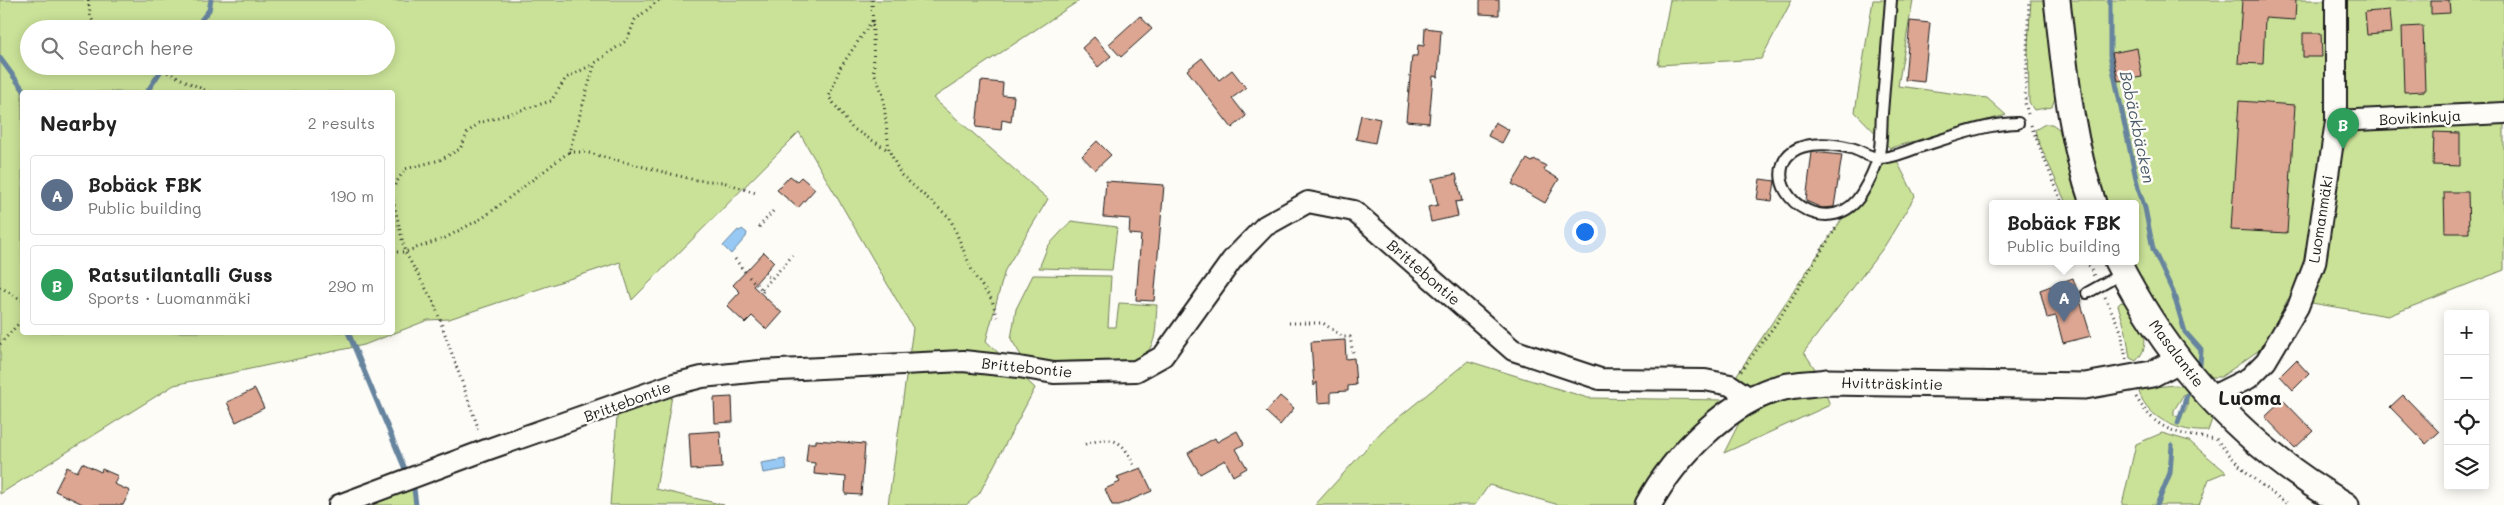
<!DOCTYPE html>
<meta charset="utf-8">
<style>
:root{--surface:#fff;--page:#f2f2f2;--text:#222;--muted:#767676;--line:#e0e0e0;--accent:#2563eb}
body{margin:0;font-family:Mali,sans-serif;background:var(--page);color:var(--text)}
.controls{position:absolute;right:15px;bottom:15px;display:grid;overflow:hidden;border-radius:5px;box-shadow:0 2px 12px #0003}
.controls button{width:45px;height:45px;display:grid;place-items:center;padding:0;border:0;border-bottom:1px solid var(--line);background:var(--surface);color:var(--text);font:25px sans-serif}
.you{position:absolute;left:1584px;top:231px;width:18px;height:18px;margin:-12px;border:4px solid #fff;border-radius:50%;background:#1a73e8;box-shadow:0 0 0 8px #1a73e833}
.badge{display:grid;place-items:center;width:32px;height:32px;border-radius:50%;background:var(--accent);color:#fff;font-size:16px;font-weight:700}
.pin{position:absolute;translate:-50% -41px;filter:drop-shadow(0 1px 2px #0008)}
.pin::after{content:'';position:absolute;top:26px;width:18px;height:15px;background:inherit;clip-path:polygon(0 0,100% 0,50% 100%)}
.popup{position:absolute;left:1989px;top:200px;width:150px;height:65px;box-sizing:border-box;display:grid;place-content:center;border-radius:5px;background:var(--surface);filter:drop-shadow(0 1px 4px #0005);font-size:16px;white-space:nowrap;color:var(--muted)}
.popup b{font-size:19px;color:var(--text)}
.popup::after{content:'';position:absolute;left:50%;top:100%;margin-left:-10px;border:10px solid transparent;border-top-color:var(--surface)}
.list{margin:0;padding:0;list-style:none}
h2{display:flex;justify-content:space-between;align-items:center;height:65px;margin:0;padding:0 20px;font-size:21px}
h2 small{font-size:16px;font-weight:400;color:var(--muted)}
.list li{display:grid;grid-template-columns:32px 1fr auto;gap:15px;align-items:center;box-sizing:border-box;height:80px;margin:0 10px 10px;padding:0 10px;border:1px solid var(--line);border-radius:5px}
.list b{display:block;font-size:19px;white-space:nowrap}
.list p{margin:0;font-size:16px;white-space:nowrap;color:var(--muted)}
.list em{font-size:16px;font-style:normal;color:var(--muted)}
.icon{flex:none;width:28px;height:28px;fill:none;stroke:currentColor;stroke-width:2;stroke-linecap:round;stroke-linejoin:round}
.map{position:relative;flex:none;width:2504px;height:505px;overflow:hidden}
.search{position:absolute;background:var(--surface);box-shadow:0 2px 12px #0003;left:20px;top:20px;width:375px;height:55px;display:flex;align-items:center;gap:12px;box-sizing:border-box;padding:0 18px;border-radius:28px;color:var(--muted);font-size:19px}
.panel{position:absolute;background:var(--surface);box-shadow:0 2px 12px #0003;left:20px;top:90px;width:375px;height:245px;border-radius:5px}
.map>svg:first-child{display:block}
.green{fill:#cae298;stroke:#737f5a;fill-rule:evenodd}
.water{fill:#97c9f4;stroke:#66849e}
.lines{fill:none;stroke-linecap:round;stroke-linejoin:round}
.stream{stroke:#66849e;stroke-width:5}
.building{fill:#dca692;stroke:#1c1c1c}
.service-casing{stroke:#1c1c1c;stroke-width:14}
.minor-casing{stroke:#1c1c1c;stroke-width:24}
.tertiary-casing{stroke:#1c1c1c;stroke-width:29}
.path{stroke:#1c1c1c;stroke-width:3;stroke-dasharray:1 4;stroke-linecap:butt}
.service{stroke:#fdfcf7;stroke-width:10}
.minor{stroke:#fdfcf7;stroke-width:20}
.tertiary{stroke:#fdfcf7;stroke-width:25}
.labels{text-anchor:middle;dominant-baseline:central;stroke-width:5;stroke-linejoin:round;paint-order:stroke}
.street-label{font-size:15px;fill:#1c1c1c;stroke:#fdfcf7}
.water-label{font-size:16px;font-style:italic;fill:#475968;stroke:#fdfcf7}
.district-label{font-size:20px;font-weight:bold;fill:#1c1c1c;stroke:#fdfcf7}
</style>
<div class="map">
<svg width="2504" height="505" viewBox="0 0 2504 505">
<rect width="100%" height="100%" fill="#fdfcf7"/>
<filter id="ink" filterUnits="userSpaceOnUse"><feTurbulence type="fractalNoise" baseFrequency=".02" numOctaves="2"/><feDisplacementMap in="SourceGraphic" scale="10" xChannelSelector="R" yChannelSelector="G"/><feConvolveMatrix kernelMatrix="1 2 1 2 8 2 1 2 1" color-interpolation-filters="sRGB"/></filter>
<g filter="url(#ink)">
<!-- green -->
<path class="green" d="M0,0H1080L933,98L1048,199L1005,270L986,341L1035,388L979,494L966,505H888L913,328L799,132L632,300L620,262L449,319L428,320L364,345L174,385L0,494ZM29,29H386V66H29ZM22,92H392V332H22Z
M1670,0H1792L1761,59L1658,65Z
M1873,0H1913L1898,86L1987,98L2006,115L1890,148L1915,196L1884,247L1804,352L1817,372L1830,405L1724,453L1751,399L1730,385L1890,148L1855,112Z
M2031,0H2046L2057,92L2052,107L2034,110L2029,102L2028,45Z
M2066,0H2504V270L2388,316L2288,299L2262,348L2221,377H2212L2203,374L2166,327L2127,261H2135V203H2103L2089,168Z
M2045,124H2052L2059,129L2080,203H2066L2037,138L2035,130Z
M1071,221L1117,227L1112,270L1039,268L1048,246Z
M1033,275L1111,276L1108,327H1116L1119,303L1157,305C1155,328 1159,349 1136,360L1025,362L1011,339L1016,309Z
M2121,302L2129,304C2139,322 2155,342 2136,361L2130,358L2126,332L2118,305Z
M1468,361L1588,398L1725,400L1685,440L1639,505H1559L1489,485L1475,505H1315L1382,431Z
M674,384L656,489L724,505H610L618,405Z
M2176,385L2185,387L2213,416L2208,431C2180,433 2148,419 2139,392L2143,388ZM2184,394H2187C2189,404 2187,413 2178,417L2174,415V410Z
M2162,433L2189,441L2226,472L2209,479L2199,505H2122L2136,444Z
M398,483L414,489L416,505H339Z"/>
<!-- water -->
<path class="water" d="M742,229L747,233L746,237L731,254L723,246L738,230L740,231Z
M785,459L787,469L763,473L761,463Z"/>
<g class="lines">
<!-- stream -->
<path class="stream" d="M2110,0V55L2138,188L2145,208L2153,249L2173,292L2185,332L2201,350L2200,365
M194,29L209,10L211,0
M0,58L25,92
M147,92L164,66
M348,332L405,469
M2178,423L2187,395
M414,489L416,505
M2157,505L2170,473L2172,445"/>
</g>
<!-- building -->
<path class="building" d="M1480,0H1499V15L1480,14Z
M2242,0H2296L2295,20L2265,18L2263,64L2238,63Z
M2431,0H2449L2450,13L2431,14Z
M2390,10L2392,33L2367,35L2365,12Z
M1140,16L1152,29L1121,57L1109,44Z
M1910,21L1930,23L1924,82L1905,80Z
M2423,26L2425,91L2404,92L2402,27Z
M1425,28L1441,30L1438,77L1433,76L1429,123L1406,121L1412,56H1417L1418,45L1424,46Z
M2303,33H2321L2322,57H2303Z
M1094,37L1111,56L1098,67L1082,48Z
M2137,48L2142,77L2118,81L2112,53Z
M1202,58L1219,80L1232,70L1246,88L1232,98L1246,116L1232,128L1187,70Z
M981,81L1003,83L1002,95L1014,96L1011,122L1002,120L1001,130L976,127Z
M2239,101L2295,105L2287,233L2231,230Z
M1361,115L1380,119L1375,143L1356,139Z
M1495,122L1509,130L1502,143L1488,136Z
M2434,132L2460,133V166L2433,165Z
M1097,141L1111,155L1095,170L1082,156Z
M1812,152L1842,155L1834,207L1822,208L1806,201Z
M1527,159L1532,162L1534,159L1546,166L1544,170L1559,179L1545,203L1512,184Z
M1456,174L1462,201L1455,202L1458,216L1431,222L1428,207L1438,205L1432,179Z
M790,176L797,181L801,177L815,189L798,208L777,190Z
M1760,179L1775,181L1772,201L1757,199Z
M1106,181L1164,185L1154,301L1136,300L1141,235L1129,234L1130,219L1103,217Z
M2444,192H2468L2469,233H2445Z
M764,252L774,262L753,286L782,313L767,330L752,316L745,323L727,306L740,292L733,285Z
M2073,278L2091,336L2063,343L2056,316L2047,318L2040,290Z
M1345,340L1346,359L1354,358L1356,385L1348,386V391L1331,392V402L1318,403L1317,382L1314,386L1311,342Z
M2296,360L2309,374L2293,390L2280,376Z
M255,389L264,408L236,422L227,402Z
M2403,395L2439,432L2426,444L2390,407Z
M1280,396L1294,408L1280,425L1266,412Z
M732,397L733,422L715,423L714,398Z
M2283,400L2313,431L2295,448L2265,417Z
M720,431L722,468L691,470L689,433Z
M1237,431L1244,444L1236,449L1247,468L1233,476L1225,460L1200,474L1188,453L1215,438L1217,442Z
M816,440L865,444L861,495L845,494L846,477L814,474L815,463L806,462L808,443H816Z
M82,463L101,472L102,469L118,476L114,484L130,491L123,505H85L55,491L67,467L77,472Z
M1141,468L1152,491L1119,505H1112L1105,489L1120,482L1117,477Z"/>
<g class="lines">
<defs>
<path id="service" d="M1891,0C1888,38 1885,75 1882,113C1881,127 1882,145 1878,158C1875,169 1868,183 1862,193C1834,240 1770,202 1783,164C1792,139 1831,143 1851,148C1860,150 1870,158 1879,158C1892,158 1908,151 1919,147C1952,137 1983,124 2018,123
M2087,293L2123,273"/>
<path id="minor" d="M2336,121L2504,113
M2211,397L2249,378L2266,361L2298,307L2315,263L2336,121V0
M339,505L486,450L674,384L702,377L760,371L963,361L1019,367L1054,373L1136,371L1163,356L1232,260L1265,226L1308,202L1354,211L1513,350L1600,379L1705,380L1730,385L1751,399"/>
<path id="tertiary" d="M2057,0C2065,69 2070,137 2093,203
M2117,261C2170,365 2244,447 2346,505
M1648,505C1674,457 1729,399 1784,387C1797,384 1812,384 1826,382L2085,386L2152,374L2179,360"/>
</defs>
<!-- service casing -->
<use href="#service" class="service-casing"/>
<!-- minor casing -->
<use href="#minor" class="minor-casing"/>
<!-- tertiary casing -->
<use href="#tertiary" class="tertiary-casing"/>
<!-- path -->
<path class="path" d="M88,0L91,18L98,29
M872,0L874,72L883,95L889,150L901,175L950,218L974,275L992,300L997,317
M872,21L840,68L829,97L852,128L888,150
M154,66L209,92
M2028,114L2025,103L2029,0
M2031,125L2062,203
M569,152H585L695,180L723,182L756,193
M392,189L405,169L440,160L460,149L468,132L479,123L551,101L566,78L594,64
M392,195L405,252L434,303L480,433
M759,227L775,209
M392,252H405L445,238L484,217L569,152L595,63L627,40L635,20L659,0
M735,259L745,272
M2087,261L2094,276
M764,273L771,279
M749,277L763,291L761,294
M0,287L22,300
M762,289L795,253
M2105,297L2121,331L2126,359
M1289,323H1323L1343,337H1350L1353,354
M0,344L22,320
M1741,371L1775,325L1837,226
M2136,397C2157,432 2177,434 2216,439C2238,466 2260,487 2290,505
M1085,444C1115,435 1123,440 1135,468"/>
<!-- service -->
<use href="#service" class="service"/>
<!-- minor -->
<use href="#minor" class="minor"/>
<!-- tertiary -->
<use href="#tertiary" class="tertiary"/>
</g>
</g>
<g class="labels">
<!-- street labels -->
<g class="street-label">
<text transform="translate(2420 117) rotate(-3)">Bovikinkuja</text>
<text transform="translate(2320 219) rotate(-81)">Luomanmäki</text>
<text transform="translate(1424 272) rotate(41)">Brittebontie</text>
<text transform="translate(2177 353) rotate(53)">Masalantie</text>
<text transform="translate(1027 367) rotate(6)">Brittebontie</text>
<text transform="translate(1892 383) rotate(1)">Hvitträskintie</text>
<text transform="translate(627 401) rotate(-20)">Brittebontie</text>
</g>
<!-- water labels -->
<g class="water-label">
<text transform="translate(2138 127) rotate(78)">Bobäckbäcken</text>
</g>
<!-- district labels -->
<g class="district-label">
<text x="2250" y="397">Luoma</text>
</g>
</g>
</svg>
<div class="controls">
<button>+</button>
<button>−</button>
<button><svg class="icon" aria-label="locate" viewBox="0 0 24 24"><circle cx="12" cy="12" r="6"/><path d="M12 2v4M12 18v4M2 12h4M18 12h4"/></svg></button>
<button><svg class="icon" aria-label="layers" viewBox="0 0 24 24"><path d="M12 4l9 5-9 5-9-5zM3 14l9 5 9-5"/></svg></button>
</div>
<div class="you"></div>
<div class="pin badge" style="left:2064px;top:322px;background:#5c6f8a">A</div>
<div class="popup"><b>Bobäck FBK</b>Public building</div>
<div class="pin badge" style="left:2343px;top:149px;background:#2e9e5b">B</div>
<div class="search"><svg class="icon" aria-label="search" viewBox="0 0 24 24"><circle cx="10" cy="10" r="6"/><path d="M15 15l6 6"/></svg>Search here</div>
<section class="panel">
<h2>Nearby<small>2 results</small></h2>
<ul class="list">
<li><span class="badge" style="background:#5c6f8a">A</span><div><b>Bobäck FBK</b><p>Public building</p></div><em>190 m</em></li>
<li><span class="badge" style="background:#2e9e5b">B</span><div><b>Ratsutilantalli Guss</b><p>Sports · Luomanmäki</p></div><em>290 m</em></li>
</ul>
</section>
</div>
